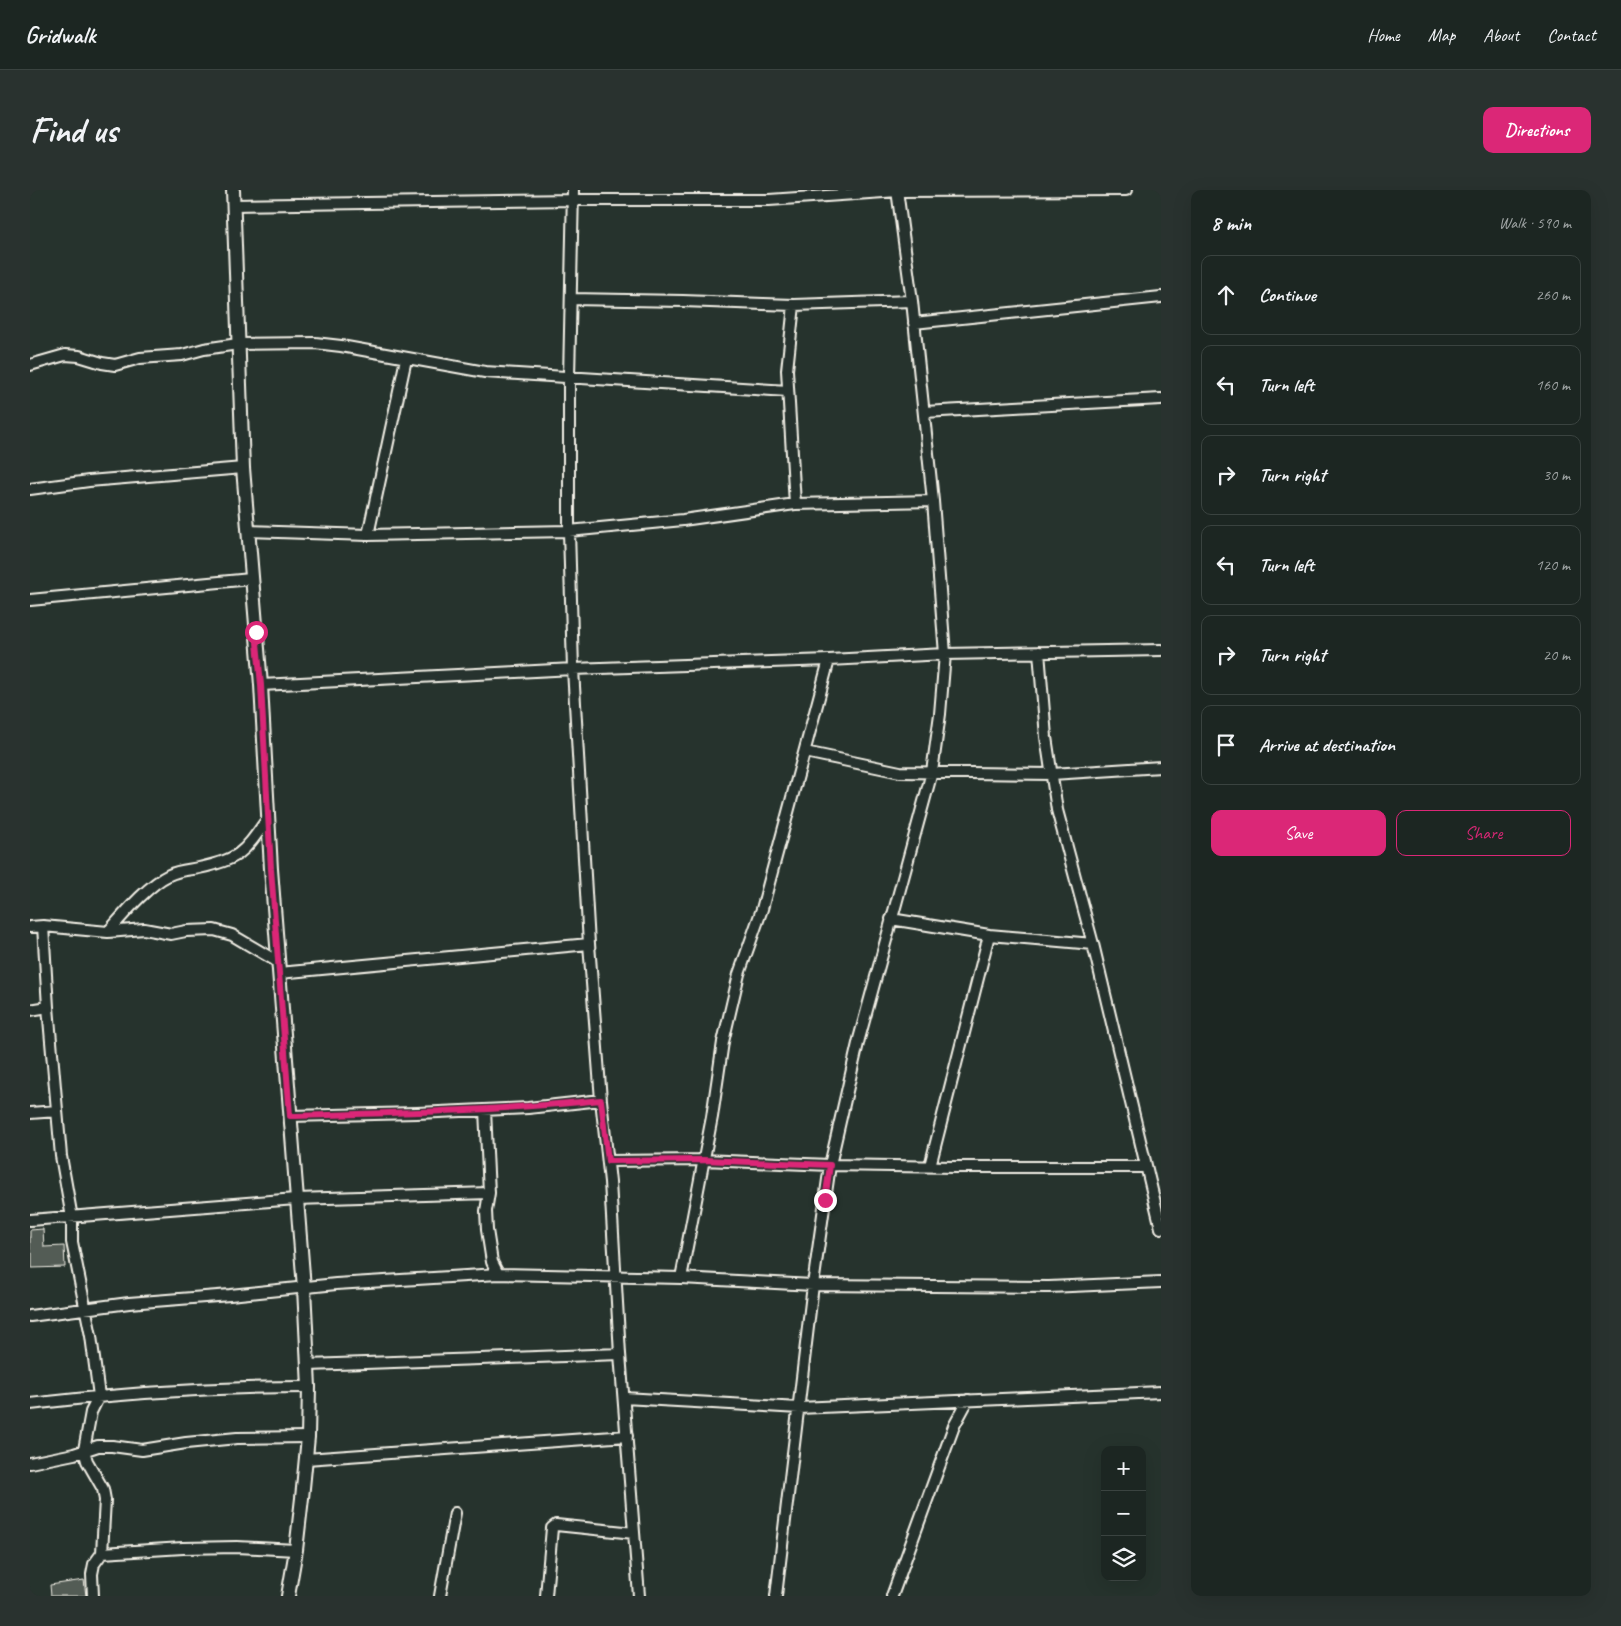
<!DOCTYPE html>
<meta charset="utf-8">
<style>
:root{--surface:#1c2622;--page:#29322f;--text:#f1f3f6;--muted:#a0a5a5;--line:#3a4340;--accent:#db2777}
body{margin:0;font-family:Caveat,sans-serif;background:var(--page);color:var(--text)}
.controls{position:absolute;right:15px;bottom:15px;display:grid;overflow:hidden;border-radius:10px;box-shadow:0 5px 20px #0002}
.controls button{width:45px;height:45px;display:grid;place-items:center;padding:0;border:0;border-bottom:1px solid var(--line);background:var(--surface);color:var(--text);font:25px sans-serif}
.stop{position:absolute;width:15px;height:15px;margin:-11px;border:4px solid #db2777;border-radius:50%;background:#fff}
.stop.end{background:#db2777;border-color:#fff;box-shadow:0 1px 5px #0008}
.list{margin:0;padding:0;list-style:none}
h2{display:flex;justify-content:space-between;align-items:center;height:65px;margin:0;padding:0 20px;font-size:21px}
h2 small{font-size:16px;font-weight:400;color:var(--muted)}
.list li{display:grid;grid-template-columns:32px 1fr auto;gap:15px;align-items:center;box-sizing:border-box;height:80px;margin:0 10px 10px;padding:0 10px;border:1px solid var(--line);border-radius:10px}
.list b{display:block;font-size:19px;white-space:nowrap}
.list em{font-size:16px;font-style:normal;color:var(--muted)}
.actions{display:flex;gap:10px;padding:15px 20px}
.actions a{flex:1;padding:11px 0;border:1px solid var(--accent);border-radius:10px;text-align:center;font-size:18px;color:var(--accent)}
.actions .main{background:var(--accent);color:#fff}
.icon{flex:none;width:28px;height:28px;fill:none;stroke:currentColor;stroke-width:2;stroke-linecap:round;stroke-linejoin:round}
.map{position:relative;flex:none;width:1131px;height:1406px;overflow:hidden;border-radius:10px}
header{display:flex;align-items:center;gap:30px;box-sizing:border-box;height:70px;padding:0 25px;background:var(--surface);border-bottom:1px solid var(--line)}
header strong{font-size:24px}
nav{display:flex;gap:28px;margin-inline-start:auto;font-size:18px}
.intro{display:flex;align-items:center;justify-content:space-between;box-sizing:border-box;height:120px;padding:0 30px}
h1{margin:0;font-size:35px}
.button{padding:12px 22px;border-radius:10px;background:var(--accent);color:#fff;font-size:18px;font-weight:700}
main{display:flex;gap:30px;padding:0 30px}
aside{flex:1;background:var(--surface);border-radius:10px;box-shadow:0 5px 20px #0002}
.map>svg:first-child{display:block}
.building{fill:#525c55;stroke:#f4f1e8}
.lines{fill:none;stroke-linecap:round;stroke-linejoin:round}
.minor-casing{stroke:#f4f1e8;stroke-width:14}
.tertiary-casing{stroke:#f4f1e8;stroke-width:16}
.minor{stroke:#26332d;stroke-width:10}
.tertiary{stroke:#26332d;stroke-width:12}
.route{stroke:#db2777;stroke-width:6}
</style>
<header>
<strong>Gridwalk</strong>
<nav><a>Home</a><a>Map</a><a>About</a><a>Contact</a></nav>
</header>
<div class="intro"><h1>Find us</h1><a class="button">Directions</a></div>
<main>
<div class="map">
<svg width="1131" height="1406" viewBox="0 0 1131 1406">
<rect width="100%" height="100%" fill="#26332d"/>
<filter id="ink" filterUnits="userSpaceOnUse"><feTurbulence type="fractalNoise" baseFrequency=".02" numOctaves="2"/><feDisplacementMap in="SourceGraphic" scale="10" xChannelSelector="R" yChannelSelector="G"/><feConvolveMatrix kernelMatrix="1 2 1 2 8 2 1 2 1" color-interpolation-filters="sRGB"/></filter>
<g filter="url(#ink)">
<!-- building -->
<path class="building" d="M13,1039L14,1057L34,1056L35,1077L2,1078V1063H0V1040Z
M54,1390L56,1406H21L20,1395Z"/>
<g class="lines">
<defs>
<path id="minor" d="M543,0L539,188V341L543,479L559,754L571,910L580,992L590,1164L609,1406
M204,15L543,10H739L868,1L1096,0
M541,109L653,111L764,115L882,111
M764,115L757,180L765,314
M884,133L1131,107
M0,175L35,165L49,166L72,173L85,175L110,168L152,165L174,159L208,154L285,153L311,156L455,182L758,201
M894,222L1131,209
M0,299L59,291L213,278
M218,341L338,345L539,341L653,330L765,314L903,311
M338,345L376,169
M0,410L221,389
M1009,462L1016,547L1027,620L1063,754L1131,1038
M231,495L543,479L799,470L915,464L1131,460
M775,562L870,582L1022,584L1131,577
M861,729L959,745
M13,736L18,817L31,966L42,1028V1052L61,1146L69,1206L61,1222L54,1260L57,1271L73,1299L75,1310L72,1363L64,1374L62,1384L63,1406
M0,737L13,736L78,742C94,724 118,695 139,685C149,680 159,680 169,678C211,669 214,662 238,628
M78,742L114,739L141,744L156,741L184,740L202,745L248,772
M249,783L559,754
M0,820L18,817
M455,920L459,1003L456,1021L457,1040L462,1072L468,1084
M0,923L27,921
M260,926L387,923L498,918L571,910
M578,971L673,970L800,975L924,977H1116
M900,976L959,745L1063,754
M0,1030L266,1009L459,1003
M651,1088L682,927L693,852L709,784L732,719L799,470
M0,1126L99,1113L200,1105L306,1094L468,1084L651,1088L783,1095L1019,1097L1131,1092
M278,1175L590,1164
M594,1208L769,1218L1131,1202
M0,1214C94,1203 184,1197 279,1197
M276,1269L597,1246
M0,1273L44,1264L68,1256H82L112,1260L156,1253L207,1248L278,1247
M72,1363L153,1358L207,1357L266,1360
M410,1406L425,1323
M516,1406L522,1338L526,1335L604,1343
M746,1406L783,1095L800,975L829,849L902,582L910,524L915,464L903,311L882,111L867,0
M862,1406L924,1236L938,1210"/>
<path id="tertiary" d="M203,0L213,278L231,495L241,679L274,1098L279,1197L278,1247L272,1308L266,1360L258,1406"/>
</defs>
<!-- minor casing -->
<use href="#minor" class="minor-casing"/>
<!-- tertiary casing -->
<use href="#tertiary" class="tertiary-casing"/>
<!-- minor -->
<use href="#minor" class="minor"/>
<!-- tertiary -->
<use href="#tertiary" class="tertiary"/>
</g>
</g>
<g class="lines" filter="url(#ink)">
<!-- route -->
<path class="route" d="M226,442L231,495L241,679L260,926C364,923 467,921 571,910L578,971L673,970L800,975L795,1010"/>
</g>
</svg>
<div class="controls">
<button>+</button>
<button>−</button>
<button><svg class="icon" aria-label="layers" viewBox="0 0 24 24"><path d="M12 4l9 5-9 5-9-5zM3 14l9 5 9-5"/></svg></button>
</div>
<div class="stop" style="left:226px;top:442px"></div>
<div class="stop end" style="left:795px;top:1010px"></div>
</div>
<aside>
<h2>8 min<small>Walk · 590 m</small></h2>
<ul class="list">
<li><svg class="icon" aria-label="ahead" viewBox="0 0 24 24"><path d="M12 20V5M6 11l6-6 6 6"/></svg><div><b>Continue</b></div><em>260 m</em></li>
<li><svg class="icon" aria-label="left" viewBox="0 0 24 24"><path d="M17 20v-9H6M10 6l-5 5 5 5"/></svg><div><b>Turn left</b></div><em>160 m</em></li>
<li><svg class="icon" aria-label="right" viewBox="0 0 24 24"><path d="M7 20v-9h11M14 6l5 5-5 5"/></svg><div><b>Turn right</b></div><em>30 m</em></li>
<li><svg class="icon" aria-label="left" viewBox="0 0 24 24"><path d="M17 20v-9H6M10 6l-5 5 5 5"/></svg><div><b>Turn left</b></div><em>120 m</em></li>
<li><svg class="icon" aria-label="right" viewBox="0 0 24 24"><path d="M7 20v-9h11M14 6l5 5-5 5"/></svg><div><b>Turn right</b></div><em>20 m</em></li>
<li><svg class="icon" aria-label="arrive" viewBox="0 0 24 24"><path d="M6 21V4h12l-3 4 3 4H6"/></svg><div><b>Arrive at destination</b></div></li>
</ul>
<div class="actions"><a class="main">Save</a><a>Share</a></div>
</aside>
</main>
